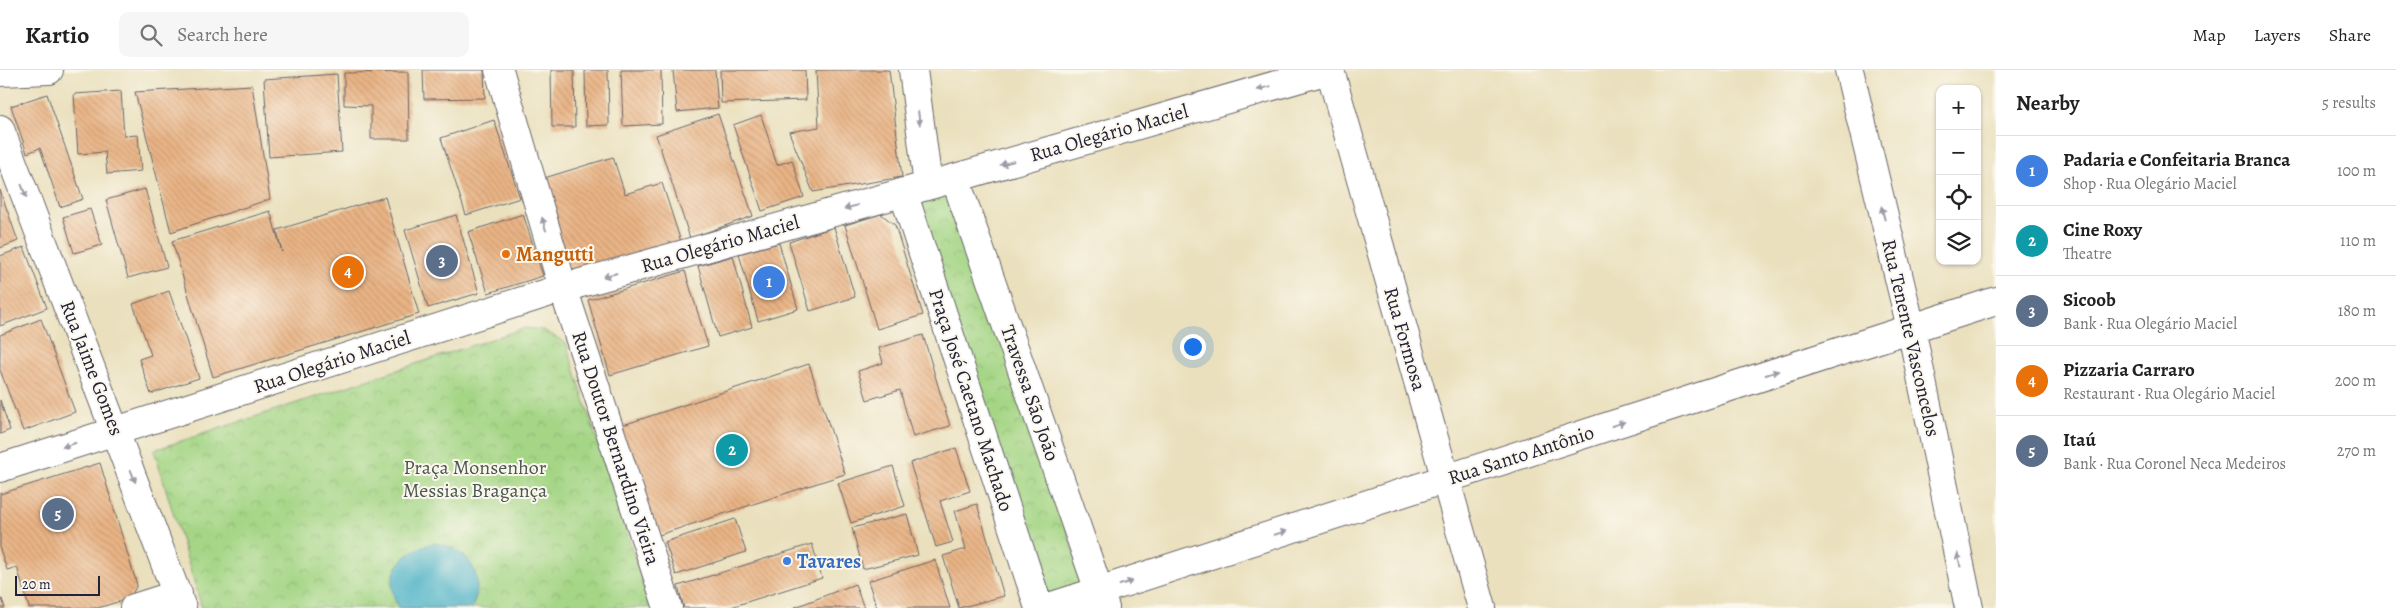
<!DOCTYPE html>
<meta charset="utf-8">
<style>
:root{--surface:#fff;--page:#f6f6f6;--text:#222;--muted:#767676;--line:#e0e0e0;--accent:#111827}
body{margin:0;font-family:Alegreya,serif;background:var(--page);color:var(--text)}
.controls{position:absolute;right:15px;top:15px;display:grid;overflow:hidden;border-radius:10px;box-shadow:0 1px 4px #0004}
.controls button{width:45px;height:45px;display:grid;place-items:center;padding:0;border:0;border-bottom:1px solid var(--line);background:var(--surface);color:var(--text);font:25px sans-serif}
.scale{position:absolute;left:15px;bottom:12px;width:85px;box-sizing:border-box;padding-left:5px;border:2px solid #22223b;border-top:0;font-size:14px;line-height:18px;white-space:nowrap;color:#22223b;-webkit-text-stroke:4px #fbf7ec;paint-order:stroke}
.you{position:absolute;left:1192px;top:276px;width:18px;height:18px;margin:-12px;border:4px solid #fff;border-radius:50%;background:#1a73e8;box-shadow:0 0 0 8px #1a73e833}
.badge{display:grid;place-items:center;width:32px;height:32px;border-radius:50%;background:var(--accent);color:#fff;font-size:16px;font-weight:700}
.pin{position:absolute;translate:-50% -50%;border:2px solid #fff;box-shadow:0 1px 5px #0006}
.list{margin:0;padding:0;list-style:none}
h2{display:flex;justify-content:space-between;align-items:center;height:65px;margin:0;padding:0 20px;font-size:21px}
h2 small{font-size:16px;font-weight:400;color:var(--muted)}
.list li{display:grid;grid-template-columns:32px 1fr auto;gap:15px;align-items:center;box-sizing:border-box;height:70px;padding:0 20px;border-top:1px solid var(--line)}
.list b{display:block;font-size:19px;white-space:nowrap}
.list p{margin:0;font-size:16px;white-space:nowrap;color:var(--muted)}
.list em{font-size:16px;font-style:normal;color:var(--muted)}
.icon{flex:none;width:28px;height:28px;fill:none;stroke:currentColor;stroke-width:2;stroke-linecap:round;stroke-linejoin:round}
.map{position:relative;flex:none;width:1996px;height:538px;overflow:hidden}
header{display:flex;align-items:center;gap:30px;box-sizing:border-box;height:70px;padding:0 25px;background:var(--surface);border-bottom:1px solid var(--line)}
header strong{font-size:24px}
nav{display:flex;gap:28px;margin-inline-start:auto;font-size:18px}
.search{width:350px;height:45px;background:var(--page);display:flex;align-items:center;gap:12px;box-sizing:border-box;padding:0 18px;border-radius:10px;color:var(--muted);font-size:19px}
main{display:flex}
aside{flex:1;background:var(--surface)}
.map>svg:first-child{display:block}
.park{fill:url(#park-crowns);stroke:#647c60}
.water{fill:#47b0c6;stroke:#346980}
.building{fill:url(#building-back-hatch)}
.lines{fill:none;stroke-linecap:round;stroke-linejoin:round}
.minor-casing{stroke:#686468;stroke-width:30}
.tertiary-casing{stroke:#686468;stroke-width:30}
.minor{stroke:#fff;stroke-width:28}
.tertiary{stroke:#fff;stroke-width:28}
.oneway{fill:#9c9ca7}
.food-dot{fill:#e8710a;stroke:#fbf7ec;stroke-width:2}
.shop-dot{fill:#3f7fe0;stroke:#fbf7ec;stroke-width:2}
.labels{text-anchor:middle;dominant-baseline:central;stroke-width:4;stroke-linejoin:round;paint-order:stroke}
.street-label{font-size:20px;fill:#22223b;stroke:#fbf7ec}
.food-label{font-size:20px;font-weight:bold;fill:#c56008;stroke:#fbf7ec;text-anchor:start}
.park-label{font-size:20px;fill:#495852;stroke:#fbf7ec}
.shop-label{font-size:20px;font-weight:bold;fill:#366cbe;stroke:#fbf7ec;text-anchor:start}
</style>
<header>
<strong>Kartio</strong>
<div class="search"><svg class="icon" aria-label="search" viewBox="0 0 24 24"><circle cx="10" cy="10" r="6"/><path d="M15 15l6 6"/></svg>Search here</div>
<nav><a>Map</a><a>Layers</a><a>Share</a></nav>
</header>
<main>
<div class="map">
<svg width="1996" height="538" viewBox="0 0 1996 538">
<defs>
<pattern id="park-crowns" width="20" height="18" patternUnits="userSpaceOnUse" patternTransform="scale(1.25)"><rect width="20" height="18" fill="#a5d686"/><path d="M2 6a3 3 0 1 1 6 0M12 15a3 3 0 1 1 6 0" fill="none" stroke="#8eb775"/></pattern>
<pattern id="building-back-hatch" width="6" height="6" patternUnits="userSpaceOnUse" patternTransform="scale(1.25)"><rect width="6" height="6" fill="#e9b485"/><path d="M-1 5l2 2M0 0l6 6M5-1l2 2" fill="none" stroke="#c89a74"/></pattern>
</defs>
<rect width="100%" height="100%" fill="#fbf7ec"/>
<filter id="ink" filterUnits="userSpaceOnUse"><feTurbulence type="fractalNoise" baseFrequency=".02" numOctaves="2"/><feDisplacementMap in="SourceGraphic" scale="10" xChannelSelector="R" yChannelSelector="G"/><feConvolveMatrix kernelMatrix="1 2 1 2 8 2 1 2 1" color-interpolation-filters="sRGB"/></filter>
<filter id="wash" filterUnits="userSpaceOnUse"><feTurbulence type="fractalNoise" baseFrequency=".0096" numOctaves="4" result="noise"/><feDisplacementMap in="SourceGraphic" scale="20" xChannelSelector="R" yChannelSelector="G"/><feGaussianBlur stdDeviation="1.12" result="paint"/><feColorMatrix in="noise" values="0 0 0 0 0 0 0 0 0 0 0 0 0 0 0 0 0 1.4 0 .05"/><feComposite in="paint" operator="in"/></filter>
<g filter="url(#wash)">
<rect width="100%" height="100%" fill="#eae0bd"/>
<!-- park -->
<path class="park" d="M952,117L1084,512L1046,525L913,130Z
M525,258L543,260L566,273L651,538H202L154,380Z"/>
<!-- water -->
<path class="water" d="M435,473C470,479 486,505 472,538H399C380,506 403,479 435,473Z"/>
<g id="blocks">
<!-- building -->
<path class="building" d="M423,0H484L485,28L424,29Z
M551,0H574L575,57H552Z
M585,0H608L609,55L586,56Z
M621,0H661L662,54L623,56Z
M673,0H715L718,38L677,42Z
M720,0H805L806,30L721,33Z
M816,0H889L902,107L813,122L789,62L819,57Z
M408,2L409,69H371V36L344,35V3Z
M337,4L342,82L269,87L264,9Z
M252,15L270,129L171,162L135,22Z
M121,21L124,66L138,65L141,101L107,104L105,82L78,84L74,24Z
M47,24L83,129L60,137L40,78L27,83L11,36Z
M718,44L753,146L690,168L656,65Z
M761,45L777,95L792,90L804,127L762,141L733,55Z
M494,50L520,128L466,145L441,68Z
M613,87L625,124L662,113L681,172L583,204L567,195L541,109Z
M145,119L167,197L128,208L106,130Z
M0,120L18,171L0,178Z
M385,127L419,244L213,307L172,171L270,141L282,182L277,160Z
M90,139L102,175L74,183L63,147Z
M523,144L543,206L488,223L468,162Z
M881,144L895,155L923,245L877,259L845,155Z
M456,145L479,223L428,238L405,160Z
M834,157L855,227L810,241L789,172Z
M779,173L798,239L758,251L739,184Z
M24,177L47,238L0,256V186Z
M733,186L752,257L718,267L698,196Z
M685,201L708,276L610,305L588,230Z
M169,221L199,308L151,324L139,289L151,285L133,234Z
M41,249L75,342L23,361L0,300V265Z
M923,265L950,356L913,367L900,320L867,330L858,301L883,293L879,278Z
M809,294L845,404L656,466L620,356Z
M0,330L10,360L0,364Z
M956,378L970,421L940,431L953,472L936,477L910,393Z
M100,393L137,515L130,528L98,538H29L17,497L7,500L0,479V424Z
M893,396L905,436L851,453L838,413Z
M977,434L1004,526L959,538L943,486L966,479L955,441Z
M907,444L918,485L863,499L852,458Z
M735,449L746,482L676,505L665,472Z
M812,474L822,508L728,538H684L678,516Z
M935,490L950,538H877L868,511Z
M855,514L864,538H793Z
M0,529H2L5,538H0Z"/>
</g>
</g>
<g filter="url(#ink)">
<use href="#blocks" fill-opacity="0" stroke="#686468" stroke-width="1"/>
<g class="lines">
<defs>
<path id="minor" d="M499,0L563,218L668,538
M913,0L928,115
M1330,0L1482,538
M1849,0L1911,258L1969,538
M0,2L49,0
M955,108L1105,538
M903,122L1039,538
M0,398L563,218L955,108L1328,0
M134,538L178,524
M1046,538L1996,231"/>
<path id="tertiary" d="M0,59L182,538"/>
</defs>
<!-- minor casing -->
<use href="#minor" class="minor-casing"/>
<!-- tertiary casing -->
<use href="#tertiary" class="tertiary-casing"/>
<!-- minor -->
<use href="#minor" class="minor"/>
<!-- tertiary -->
<use href="#tertiary" class="tertiary"/>
</g>
<!-- one-way arrows -->
<defs><path id="oneway-solid" d="M-6-.8H1V-3.2L6.5 0L1 3.2V.8H-6Z" transform="scale(1.25)"/></defs>
<g class="oneway">
<use href="#oneway-solid" transform="translate(1264 18) rotate(164)"/>
<use href="#oneway-solid" transform="translate(919 48) rotate(83)"/>
<use href="#oneway-solid" transform="translate(1007 93) rotate(164)"/>
<use href="#oneway-solid" transform="translate(24 121) rotate(69)"/>
<use href="#oneway-solid" transform="translate(851 137) rotate(164)"/>
<use href="#oneway-solid" transform="translate(1883 143) rotate(-104)"/>
<use href="#oneway-solid" transform="translate(544 154) rotate(-107)"/>
<use href="#oneway-solid" transform="translate(610 205) rotate(164)"/>
<use href="#oneway-solid" transform="translate(1772 303) rotate(-18)"/>
<use href="#oneway-solid" transform="translate(1618 354) rotate(-18)"/>
<use href="#oneway-solid" transform="translate(69 375) rotate(162)"/>
<use href="#oneway-solid" transform="translate(133 406) rotate(69)"/>
<use href="#oneway-solid" transform="translate(1280 463) rotate(-18)"/>
<use href="#oneway-solid" transform="translate(1959 490) rotate(-102)"/>
<use href="#oneway-solid" transform="translate(1126 513) rotate(-18)"/>
</g>
</g>
<!-- markers -->
<circle class="food-dot" cx="506" cy="184" r="5"/>
<circle class="shop-dot" cx="787" cy="491" r="5"/>
<g class="labels">
<!-- street labels -->
<g class="street-label">
<text transform="translate(1109 63) rotate(-16)">Rua Olegário Maciel</text>
<text transform="translate(720 174) rotate(-16)">Rua Olegário Maciel</text>
<text transform="translate(1911 268) rotate(77)">Rua Tenente Vasconcelos</text>
<text transform="translate(1405 269) rotate(74)">Rua Formosa</text>
<text transform="translate(332 292) rotate(-18)">Rua Olegário Maciel</text>
<text transform="translate(92 298) rotate(69)">Rua Jaime Gomes</text>
<text transform="translate(1030 323) rotate(71)">Travessa São João</text>
<text transform="translate(971 330) rotate(72)">Praça José Caetano Machado</text>
<text transform="translate(616 378) rotate(72)">Rua Doutor Bernardino Vieira</text>
<text transform="translate(1521 385) rotate(-18)">Rua Santo Antônio</text>
</g>
<!-- food labels -->
<g class="food-label">
<text x="516" y="184">Mangutti</text>
</g>
<!-- park labels -->
<g class="park-label">
<text x="475" y="397">Praça Monsenhor<tspan x="475" dy="23">Messias Bragança</tspan></text>
</g>
<!-- shop labels -->
<g class="shop-label">
<text x="797" y="491">Tavares</text>
</g>
</g>
</svg>
<div class="controls">
<button>+</button>
<button>−</button>
<button><svg class="icon" aria-label="locate" viewBox="0 0 24 24"><circle cx="12" cy="12" r="6"/><path d="M12 2v4M12 18v4M2 12h4M18 12h4"/></svg></button>
<button><svg class="icon" aria-label="layers" viewBox="0 0 24 24"><path d="M12 4l9 5-9 5-9-5zM3 14l9 5 9-5"/></svg></button>
</div>
<div class="scale">20 m</div>
<div class="you"></div>
<div class="pin badge" style="left:769px;top:212px;background:#3f7fe0">1</div>
<div class="pin badge" style="left:732px;top:380px;background:#0f9aa8">2</div>
<div class="pin badge" style="left:442px;top:191px;background:#5c6f8a">3</div>
<div class="pin badge" style="left:348px;top:202px;background:#e8710a">4</div>
<div class="pin badge" style="left:58px;top:444px;background:#5c6f8a">5</div>
</div>
<aside>
<h2>Nearby<small>5 results</small></h2>
<ul class="list">
<li><span class="badge" style="background:#3f7fe0">1</span><div><b>Padaria e Confeitaria Branca</b><p>Shop · Rua Olegário Maciel</p></div><em>100 m</em></li>
<li><span class="badge" style="background:#0f9aa8">2</span><div><b>Cine Roxy</b><p>Theatre</p></div><em>110 m</em></li>
<li><span class="badge" style="background:#5c6f8a">3</span><div><b>Sicoob</b><p>Bank · Rua Olegário Maciel</p></div><em>180 m</em></li>
<li><span class="badge" style="background:#e8710a">4</span><div><b>Pizzaria Carraro</b><p>Restaurant · Rua Olegário Maciel</p></div><em>200 m</em></li>
<li><span class="badge" style="background:#5c6f8a">5</span><div><b>Itaú</b><p>Bank · Rua Coronel Neca Medeiros</p></div><em>270 m</em></li>
</ul>
</aside>
</main>
